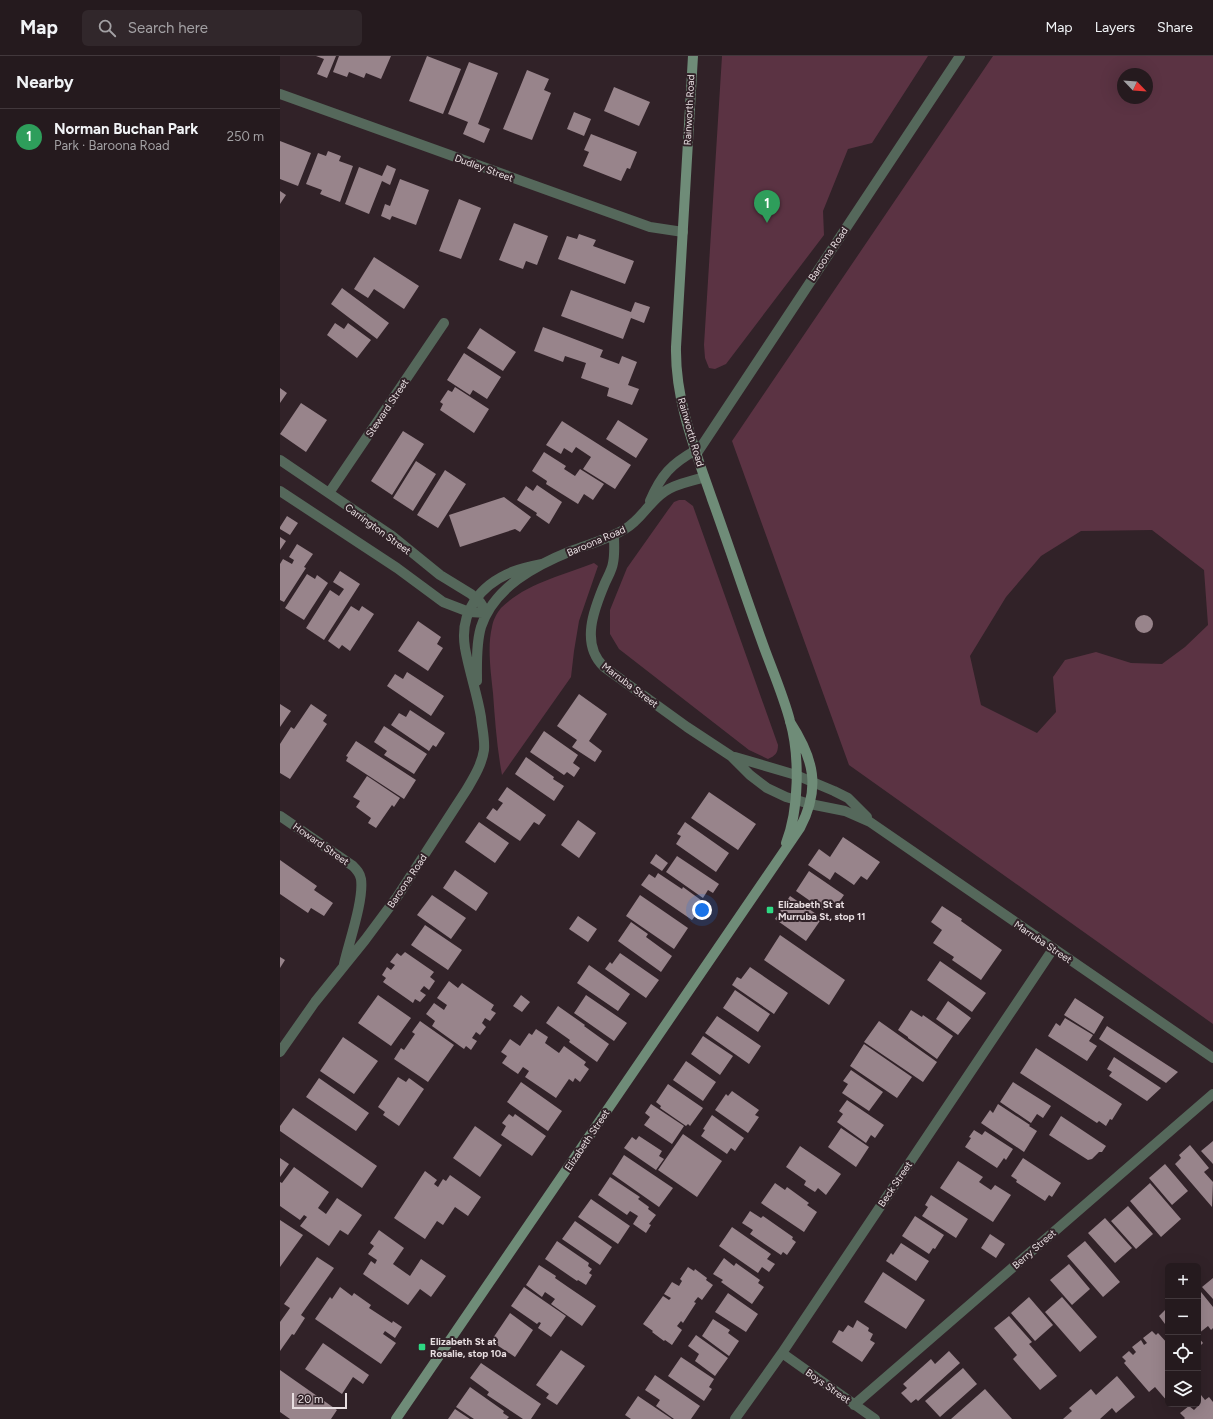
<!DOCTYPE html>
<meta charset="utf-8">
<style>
:root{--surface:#251a1e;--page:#31272b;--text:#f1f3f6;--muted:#a3a1a4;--line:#42383c;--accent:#db2777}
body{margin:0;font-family:Figtree,sans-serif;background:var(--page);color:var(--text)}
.controls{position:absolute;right:12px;bottom:12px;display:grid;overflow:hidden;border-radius:6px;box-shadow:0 4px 16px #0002}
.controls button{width:36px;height:36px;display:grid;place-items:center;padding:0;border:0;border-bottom:1px solid var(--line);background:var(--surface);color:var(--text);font:20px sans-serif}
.compass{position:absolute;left:837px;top:12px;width:36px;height:36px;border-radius:50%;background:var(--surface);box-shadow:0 4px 16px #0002;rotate:115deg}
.scale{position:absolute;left:12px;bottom:10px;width:55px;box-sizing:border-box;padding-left:4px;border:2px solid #e8dee1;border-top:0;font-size:11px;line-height:14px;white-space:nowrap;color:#e8dee1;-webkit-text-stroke:3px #312228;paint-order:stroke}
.you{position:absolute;left:422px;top:854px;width:14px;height:14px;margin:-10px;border:3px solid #fff;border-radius:50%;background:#1a73e8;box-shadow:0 0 0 6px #1a73e833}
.badge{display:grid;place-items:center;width:26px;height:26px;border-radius:50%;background:var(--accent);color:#fff;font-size:13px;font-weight:700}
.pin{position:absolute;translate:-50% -33px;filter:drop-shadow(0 1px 2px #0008)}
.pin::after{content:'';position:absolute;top:21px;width:14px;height:12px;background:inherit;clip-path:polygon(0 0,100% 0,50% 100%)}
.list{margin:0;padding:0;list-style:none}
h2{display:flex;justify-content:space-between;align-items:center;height:52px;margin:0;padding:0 16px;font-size:17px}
h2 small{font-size:13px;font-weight:400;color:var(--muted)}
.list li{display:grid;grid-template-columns:26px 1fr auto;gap:12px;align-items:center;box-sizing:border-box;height:56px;padding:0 16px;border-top:1px solid var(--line)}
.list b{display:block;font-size:15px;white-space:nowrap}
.list p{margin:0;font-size:13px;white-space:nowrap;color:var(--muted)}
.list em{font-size:13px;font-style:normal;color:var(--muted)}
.icon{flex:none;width:22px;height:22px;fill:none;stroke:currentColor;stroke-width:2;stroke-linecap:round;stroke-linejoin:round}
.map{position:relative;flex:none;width:933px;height:1363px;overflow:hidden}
header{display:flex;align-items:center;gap:24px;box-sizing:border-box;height:56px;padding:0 20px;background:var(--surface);border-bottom:1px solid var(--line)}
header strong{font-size:19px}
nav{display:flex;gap:22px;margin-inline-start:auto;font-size:14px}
.search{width:280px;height:36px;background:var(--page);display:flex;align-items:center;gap:10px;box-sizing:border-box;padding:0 14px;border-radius:6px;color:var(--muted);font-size:15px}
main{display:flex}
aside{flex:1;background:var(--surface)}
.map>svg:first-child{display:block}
.green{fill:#5b3343;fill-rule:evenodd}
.building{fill:#98848b}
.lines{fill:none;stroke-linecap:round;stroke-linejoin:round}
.street{stroke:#55685b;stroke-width:10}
.secondary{stroke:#6f8c78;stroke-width:10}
.poi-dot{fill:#2ed883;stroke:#312228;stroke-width:1.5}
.labels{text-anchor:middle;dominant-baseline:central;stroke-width:4;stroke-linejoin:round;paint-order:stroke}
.street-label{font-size:10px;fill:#e8dee1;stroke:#312228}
.poi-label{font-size:10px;font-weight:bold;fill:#e8dee1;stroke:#312228;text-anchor:start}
</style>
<header>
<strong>Map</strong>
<div class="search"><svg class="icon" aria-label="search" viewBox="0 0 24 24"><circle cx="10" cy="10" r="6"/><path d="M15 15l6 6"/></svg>Search here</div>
<nav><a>Map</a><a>Layers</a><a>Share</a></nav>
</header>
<main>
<aside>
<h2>Nearby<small></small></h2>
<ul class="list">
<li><span class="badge" style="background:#2e9e5b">1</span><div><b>Norman Buchan Park</b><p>Park · Baroona Road</p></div><em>250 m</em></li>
</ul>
</aside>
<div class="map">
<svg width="933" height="1363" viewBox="0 0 933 1363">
<rect width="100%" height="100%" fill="#312228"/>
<!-- green -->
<path class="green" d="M442,0H648L592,87L568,93L543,155L544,179L446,308L435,313L429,312L425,302L424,289Z
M713,0H933V968L569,709L452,385ZM843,18H867V42H843ZM872,474L924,514L928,569L905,591L882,608L851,607L816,596L785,604L773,621L776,656L757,677L701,649L690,600L726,541L761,500L801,475Z
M399,444H405L413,450L498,689C498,697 495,700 488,703L469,694L339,593L330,578V554L347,512L388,454L394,446Z
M314,507L318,510L299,565L294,595L291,621L222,719C217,692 215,665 213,637C211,617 207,591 212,571C213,564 217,557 221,552C245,528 283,519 314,507Z"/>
<!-- building -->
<path class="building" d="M36,0H56L47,22L37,18L44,3Z
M59,0H111L101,23L86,17L84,22L69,16L67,21L53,16Z
M147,0L181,13L163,58L129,45Z
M189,6L218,17L198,68L210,73L204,87L183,78L188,66L168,58Z
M247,14L269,23L264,34L271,37L252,84L223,73Z
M334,31L370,46L359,70L324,55Z
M294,56L311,63L304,80L287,73Z
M311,78L357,96L350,113L347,112L341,125L303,110L309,96L304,94Z
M0,85L31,97L18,130L0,123Z
M48,95L61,100L59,105L73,110L60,146L40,138L42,134L26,128L38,97L46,100Z
M107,109L116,113L110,129L102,125L89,158L65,148L79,111L102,120Z
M120,123L149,134L136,169L112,160L110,164L101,160L105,148L110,150Z
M0,135L6,139L0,148Z
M179,143L201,152L181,203L159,195Z
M234,167L268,180L257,209L246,205L243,213L219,204Z
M299,178L316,184L313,190L354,205L345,228L278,203L287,180L297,183Z
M94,201L139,230L124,253L94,233L88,242L74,233Z
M62,232L109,267L97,283L51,248Z
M291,234L351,256L355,246L370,251L364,267L351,262L343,283L281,260Z
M55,267L64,273L68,267L91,284L77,302L47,279Z
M263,271L323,294L320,301L339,308L342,300L357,306L348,329L359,333L352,349L327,340L329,332L301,322L306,307L285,300L283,306L254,295Z
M200,272L236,296L223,315L187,292Z
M184,297L221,321L207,343L193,334L190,339L167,324Z
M175,331L209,353L194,377L160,354L163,348L160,346L168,334L172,336Z
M0,332L7,337L0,347Z
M21,347L47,364L26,396L0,378Z
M338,364L368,383L356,402L326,383Z
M282,365L351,409L335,433L303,413L311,401L296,391L292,397L284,392L281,398L266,389Z
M123,375L144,388L112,439L91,425Z
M264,396L286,410L284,413L295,420L300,413L324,428L313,444L304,438L298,448L266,428L267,425L252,415Z
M136,405L156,418L133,455L113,442Z
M165,414L186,428L158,472L137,459Z
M257,429L282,446L269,468L256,459L257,457L237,444L246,430L253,435Z
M224,441L251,461L240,476L235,473L180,491L169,459Z
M7,460L18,467L10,479L0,473V471Z
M0,481L6,485L0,494Z
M17,488L33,498L24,511L26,512L4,546L0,544V508L3,503L12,508L14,504L9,501Z
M60,515L80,528L44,584L26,572L50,534L59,540L64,533L53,526Z
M27,518L35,523L37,519L48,527L24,564L5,552Z
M71,550L79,555L82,550L94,558L70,595L62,589L59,593L48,585Z
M855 568a9 9 0 1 1 18 0a9 9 0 1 1-18 0Z
M138,565L161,581L157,588L163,592L148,615L118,595Z
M127,616L164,640L151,660L107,630L115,618L123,623Z
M299,638L327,658L309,685L322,695L315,706L292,691L297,684L277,670Z
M0,648L11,655L0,671Z
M31,648L47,659L43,665L47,668L10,723L0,717V688L11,671L14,673Z
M130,654L165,677L156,691L153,689L149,695L111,669L119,657L126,661Z
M104,670L147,698L134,718L104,699L107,695L94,686Z
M264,675L298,699L293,707L300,712L294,721L287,716L284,719L250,696Z
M76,685L136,724L124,743L66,705L68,701L66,700Z
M246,701L274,721L273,723L284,730L274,745L235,718Z
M87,720L120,742L114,751L112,749L96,772L88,767L91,762L76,751L80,745L73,741Z
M227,731L266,759L259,769L254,766L240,785L206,762L213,752L217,755L223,747L218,744Z
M429,736L476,768L458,794L411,762Z
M298,764L316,777L299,802L281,789Z
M199,766L229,787L215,807L185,786Z
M405,766L449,797L436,816L396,788L401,780L397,778Z
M563,781L600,806L587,824L581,820L574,829L555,816L550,824L528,809L539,793L550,801Z
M376,798L388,807L382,815L370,807Z
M397,800L439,828L433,837L428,834L423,842L386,816Z
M0,804L37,830L34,834L53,847L44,860L31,852L28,857L0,838Z
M175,814L208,837L196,855L163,832Z
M529,815L564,839L555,852L547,847L543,854L516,835Z
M378,817L402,833L403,831L425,847L412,864L361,829L369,818L375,822Z
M152,839L186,862L171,883L137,859Z
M360,839L408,872L394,893L346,860Z
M510,840L542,862L526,885L495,863Z
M662,850L682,863L681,865L722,894L701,924L672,904L674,901L653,887L662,874L651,866Z
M298,860L317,873L308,886L289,873Z
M351,866L368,878L366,881L392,900L381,916L338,885Z
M145,869L182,894L168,914L131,889Z
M500,879L565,924L549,949L484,904Z
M125,896L154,916L150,921L155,925L149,934L144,930L140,935L146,939L140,946L135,943L133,947L103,926L106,922L102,919L107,911L111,914L115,909L110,906L117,897L121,900Z
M340,897L379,924L366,942L325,913L330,906L332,908Z
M0,901L5,904L0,912Z
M660,905L706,937L692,956L647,924Z
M309,909L350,938L338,955L297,927Z
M470,911L508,937L494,958L452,929L457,921L461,923Z
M169,925L178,932L182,927L214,949L211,954L216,957L210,965L205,962L202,967L206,971L200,979L196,976L192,982L197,985L191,994L186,990L184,993L152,970L155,965L146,958L154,947L164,954L167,949L157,942Z
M455,934L490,958L478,976L443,952Z
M98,939L131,962L111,990L78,967Z
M241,939L250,946L242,956L233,950Z
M306,939L347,967L334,985L294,957Z
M795,942L824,961L814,978L784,959Z
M668,945L691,962L678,979L656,963Z
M278,950L305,969L304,970L329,988L317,1006L289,986L290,984L266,967Z
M631,954L642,961L643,959L673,980L657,1003L628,982V981L618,974Z
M437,960L481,990L469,1008L425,977Z
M785,962L813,979L809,985L817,990L807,1005L768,980L776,967L780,970Z
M140,965L174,989L148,1026L114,1003L121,992L124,994L135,978L132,976Z
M599,965L657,1006L643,1026L584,986Z
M827,970L898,1016L886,1027L819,983Z
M256,973L268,981L265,987L279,997L284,990L306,1006L304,1009L309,1013L300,1026L295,1022L293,1026L289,1023L276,1042L245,1021L249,1015L243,1011L238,1018L222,1007L227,1000L221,996L230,983L240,990L249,977L252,979Z
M423,980L453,1000L440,1019L411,998Z
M63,981L98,1005L74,1038L40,1015Z
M584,988L632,1021L617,1042L570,1010Z
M756,992L842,1048L832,1064L830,1063L826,1070L819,1065L817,1067L740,1017Z
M834,1001L881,1032L867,1045L829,1020L832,1016L827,1013Z
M406,1005L436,1026L423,1045L393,1024Z
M571,1014L603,1036L589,1055L562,1037L568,1028L563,1025Z
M118,1021L126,1026L129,1022L144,1033L119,1070L103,1059L105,1056L98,1051Z
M39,1022L89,1057L76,1075L26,1041Z
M241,1026L282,1055L268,1075L227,1046Z
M733,1026L771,1050L763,1062L757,1058L751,1067L720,1046Z
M388,1028L423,1052L410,1070L408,1068L406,1070L380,1052L381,1050L376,1046Z
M452,1035L479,1054L475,1059L479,1061L468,1077L435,1054L446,1038L448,1040Z
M567,1044L604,1069L595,1082L591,1079L586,1087L557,1066L563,1058L559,1055Z
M371,1048L404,1070L392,1088L364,1069L370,1061L365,1057Z
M718,1048L750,1069L749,1070L757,1075L744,1096L701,1067L710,1054L713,1057Z
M13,1052L97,1110L82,1132L0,1075V1070Z
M229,1058L233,1061L235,1058L266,1080L252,1100L221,1079L226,1070L222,1067Z
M432,1059L464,1082L455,1095L451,1092L447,1098L421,1080L425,1074L423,1073Z
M781,1060L826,1090L822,1096H819L812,1103L808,1104L769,1079Z
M195,1070L222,1089L200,1121L173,1102Z
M561,1072L589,1091L576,1111L548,1091Z
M694,1074L702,1079L705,1075L733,1093L726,1104L724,1102L717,1112L685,1091L691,1082L689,1081Z
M403,1078L442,1105L417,1141L378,1114Z
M359,1080L382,1095L379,1100L384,1103L376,1114L344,1092L352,1081L356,1084Z
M933,1085V1108L921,1095Z
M910,1089L929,1112L924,1116L933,1126L932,1151L895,1108L901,1102L899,1099Z
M520,1090L561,1118L546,1139L538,1132L535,1136L524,1129L526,1125L506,1111Z
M344,1099L393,1132L379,1151L332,1118Z
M0,1102L9,1108L0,1121Z
M743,1102L781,1127L772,1141L769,1139L765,1145L736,1126L737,1124L731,1120Z
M678,1105L703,1121L699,1126L711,1134L715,1129L731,1139L713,1166L660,1132Z
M885,1108L908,1135L892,1149L869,1122Z
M14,1111L49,1136L38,1152L46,1158L57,1142L82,1159L68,1179L60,1174L49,1190L20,1170L27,1161L24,1159L20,1164L0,1150V1126L2,1127Z
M145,1115L157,1124L154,1128L158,1131L163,1123L166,1125L170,1119L201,1141L188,1160L175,1151L163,1169L157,1165L145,1183L114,1162Z
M330,1121L360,1141L358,1143L369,1151L368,1153L376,1159L369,1168L371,1169L366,1177L353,1168L358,1160L350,1155L347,1159L318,1139Z
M495,1127L505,1134L507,1131L529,1147L527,1149L537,1156L524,1176L481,1147Z
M870,1127L901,1163L881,1181L850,1145Z
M651,1139L688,1163L676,1182L642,1160L648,1151L645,1149Z
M311,1143L350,1170L338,1188L298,1161Z
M848,1150L873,1178L856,1193L831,1165Z
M470,1155L481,1162L483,1160L513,1181L512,1183L516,1186L507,1199L503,1196L501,1199L470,1178L473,1174L462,1167Z
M635,1160L664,1179L655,1193L653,1192L649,1198L622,1180Z
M825,1162L852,1192L835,1207L808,1177Z
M0,1164L23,1179L0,1211Z
M295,1165L332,1191L320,1209L282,1183Z
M452,1171L491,1198L487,1203L495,1208L489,1216L482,1211L478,1217L439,1190Z
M99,1174L124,1192L113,1208L130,1220L141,1203L166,1220L151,1241L140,1233L128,1249L83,1218L91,1205L95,1208L97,1204L88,1198L94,1190L90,1187Z
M710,1178L725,1188L716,1202L701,1192Z
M277,1185L309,1207L308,1210L312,1213L309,1217L312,1219L306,1229L298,1224L297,1225L265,1203Z
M805,1185L840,1226L823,1241L787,1200Z
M621,1187L649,1205L636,1225L606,1205L611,1197L613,1199Z
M37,1201L54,1212L21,1259L25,1262L14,1279L12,1278L0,1295V1266L10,1252L4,1248Z
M444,1202L454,1210L456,1207L480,1224L478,1227L484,1231L472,1248L441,1226L443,1224L433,1218Z
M789,1208L810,1233L792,1249L770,1224Z
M259,1209L276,1220L275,1222L288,1231L316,1250L302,1270L271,1248L275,1243L265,1236L262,1241L246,1229Z
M408,1211L414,1215L415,1213L427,1222L426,1224L433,1229L422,1244L418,1241L414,1246L416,1247L403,1267L401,1265L397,1270L402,1274L392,1289L385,1284L384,1285L372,1276L373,1275L363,1268L383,1240L389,1244L391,1242L384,1238L392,1226L399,1230L402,1225L400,1223Z
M603,1216L645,1244L626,1273L584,1246Z
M933,1222V1243L922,1231Z
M60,1231L72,1240L74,1237L91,1249L89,1252L112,1267L113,1265L122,1271L115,1282L105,1275L103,1278L116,1287L101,1308L35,1263L50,1241L52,1243Z
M244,1231L286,1260L271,1281L258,1272L261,1267L259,1266L257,1268L231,1250Z
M921,1236L933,1251V1272L931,1274L928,1270L918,1278V1238Z
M448,1237L478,1258L466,1276L435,1256Z
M749,1241L773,1269L755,1285L731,1257Z
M782,1241L817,1281L800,1296L765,1256Z
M886,1253L888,1255V1272L879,1260Z
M230,1257L253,1274L235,1301L211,1285Z
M729,1260L752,1286L749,1288L777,1320L760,1334L733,1303L737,1299L714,1272Z
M433,1263L450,1274L448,1277L459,1285L449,1300L422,1280Z
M577,1264L589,1272L588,1275L593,1278L590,1284L595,1287L582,1306L552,1286L559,1274L563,1276L568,1269L573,1272Z
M872,1275L876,1279L878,1277L888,1288V1346L875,1331L869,1336L844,1307L846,1305L842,1301L849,1295L853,1299L856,1296L852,1291L861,1284L864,1289L867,1287L863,1282Z
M416,1279L448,1302L435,1320L415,1305L419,1298L408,1290Z
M918,1281L923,1287L918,1292Z
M43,1287L89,1319L83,1328L73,1321L62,1338L25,1313Z
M281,1294L305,1310L277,1349L266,1342L269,1338L256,1329Z
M669,1295L680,1307L638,1345L636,1343L631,1347L621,1337L627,1332L623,1328L651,1303L655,1308Z
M401,1301L434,1323L429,1331L432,1333L424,1345L388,1320Z
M201,1307L261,1348L251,1363H243L207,1339L209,1336L190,1322Z
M683,1312L697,1328L660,1361L645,1345Z
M0,1314L57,1354L51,1363H10L0,1356Z
M375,1319L420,1350L411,1363H394L376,1350L380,1344L365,1334Z
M837,1320L855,1341L836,1357L832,1352L820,1363H783L792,1355L789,1352L811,1333L816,1339Z
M190,1331L224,1355L223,1357L229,1361L227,1363H194L176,1351Z
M705,1333L732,1363H671Z
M921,1339L925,1344L929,1341L933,1346V1363H904L905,1362L900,1357L909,1350L914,1354L917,1351L914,1348H918V1342Z
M358,1340L392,1363H351L345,1359Z
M175,1353L190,1363H168Z"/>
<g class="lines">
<!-- street -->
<path class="street" d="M0,38L370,171L403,176
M417,397L680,0
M0,404L112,480L160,519L191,538L200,546L207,557
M0,435L117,512L163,546L189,556L207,557
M49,437L164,267
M370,445C381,419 391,408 416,394
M334,479C334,488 335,498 333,507C332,514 328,520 325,527C314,553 300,588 324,611L407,671L451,700L470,719L487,732L506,741L530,748L565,755L590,766L933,1002
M197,625C197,608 196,588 201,571C214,531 256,509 291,495C309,488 329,483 345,473C361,464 369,446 384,436C396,427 411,426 424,421
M455,701L516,719L554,735L568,742L587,761
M0,760L73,810C77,814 80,817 81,823C84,844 69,886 64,908
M0,996L35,946L85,884L117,841L187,733C194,721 202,708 204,694C205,683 202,672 201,661C197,637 189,615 185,592C179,556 200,529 232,516C242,512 252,510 262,508
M502,1297L595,1363
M574,1349L933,1038
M455,1363L502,1297L773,893"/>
<!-- secondary -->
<path class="secondary" d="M413,0L396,291C395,344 415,394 432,443C449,490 464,536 481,583C490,609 503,638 510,665C520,700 519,754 506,787
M116,1363L520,772C541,732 534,703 510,666"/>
</g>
<!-- markers -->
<g class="poi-dot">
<rect x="486" y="850" width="8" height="8" rx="2"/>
<rect x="138" y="1287" width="8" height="8" rx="2"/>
</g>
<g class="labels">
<!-- street labels -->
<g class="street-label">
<text transform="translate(409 54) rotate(-87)">Rainworth Road</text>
<text transform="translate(204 112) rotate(20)">Dudley Street</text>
<text transform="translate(548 198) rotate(-56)">Baroona Road</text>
<text transform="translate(107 352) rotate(-56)">Steward Street</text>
<text transform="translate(411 376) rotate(74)">Rainworth Road</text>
<text transform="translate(98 473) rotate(36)">Carrington Street</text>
<text transform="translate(316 485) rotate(-23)">Baroona Road</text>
<text transform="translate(350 629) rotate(37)">Marruba Street</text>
<text transform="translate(41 788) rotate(35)">Howard Street</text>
<text transform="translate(127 825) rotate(-56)">Baroona Road</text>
<text transform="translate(763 886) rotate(34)">Marruba Street</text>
<text transform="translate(307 1084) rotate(-56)">Elizabeth Street</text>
<text transform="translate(615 1128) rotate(-56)">Beck Street</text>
<text transform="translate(754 1193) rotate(-41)">Berry Street</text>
<text transform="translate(548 1330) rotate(35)">Boys Street</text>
</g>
<!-- poi labels -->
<g class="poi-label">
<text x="498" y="848">Elizabeth St at<tspan x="498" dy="12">Murruba St, stop 11</tspan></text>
<text x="150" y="1285">Elizabeth St at<tspan x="150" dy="12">Rosalie, stop 10a</tspan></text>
</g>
</g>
</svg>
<div class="controls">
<button>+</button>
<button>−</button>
<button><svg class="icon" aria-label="locate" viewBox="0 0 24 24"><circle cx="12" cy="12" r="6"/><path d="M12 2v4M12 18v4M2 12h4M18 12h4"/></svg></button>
<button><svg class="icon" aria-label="layers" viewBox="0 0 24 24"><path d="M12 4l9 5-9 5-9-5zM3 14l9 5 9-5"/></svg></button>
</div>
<svg class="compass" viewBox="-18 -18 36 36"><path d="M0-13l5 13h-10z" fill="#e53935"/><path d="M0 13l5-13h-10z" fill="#a3a1a4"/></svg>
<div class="scale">20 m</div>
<div class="you"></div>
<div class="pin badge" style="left:487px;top:167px;background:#2e9e5b">1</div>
</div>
</main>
